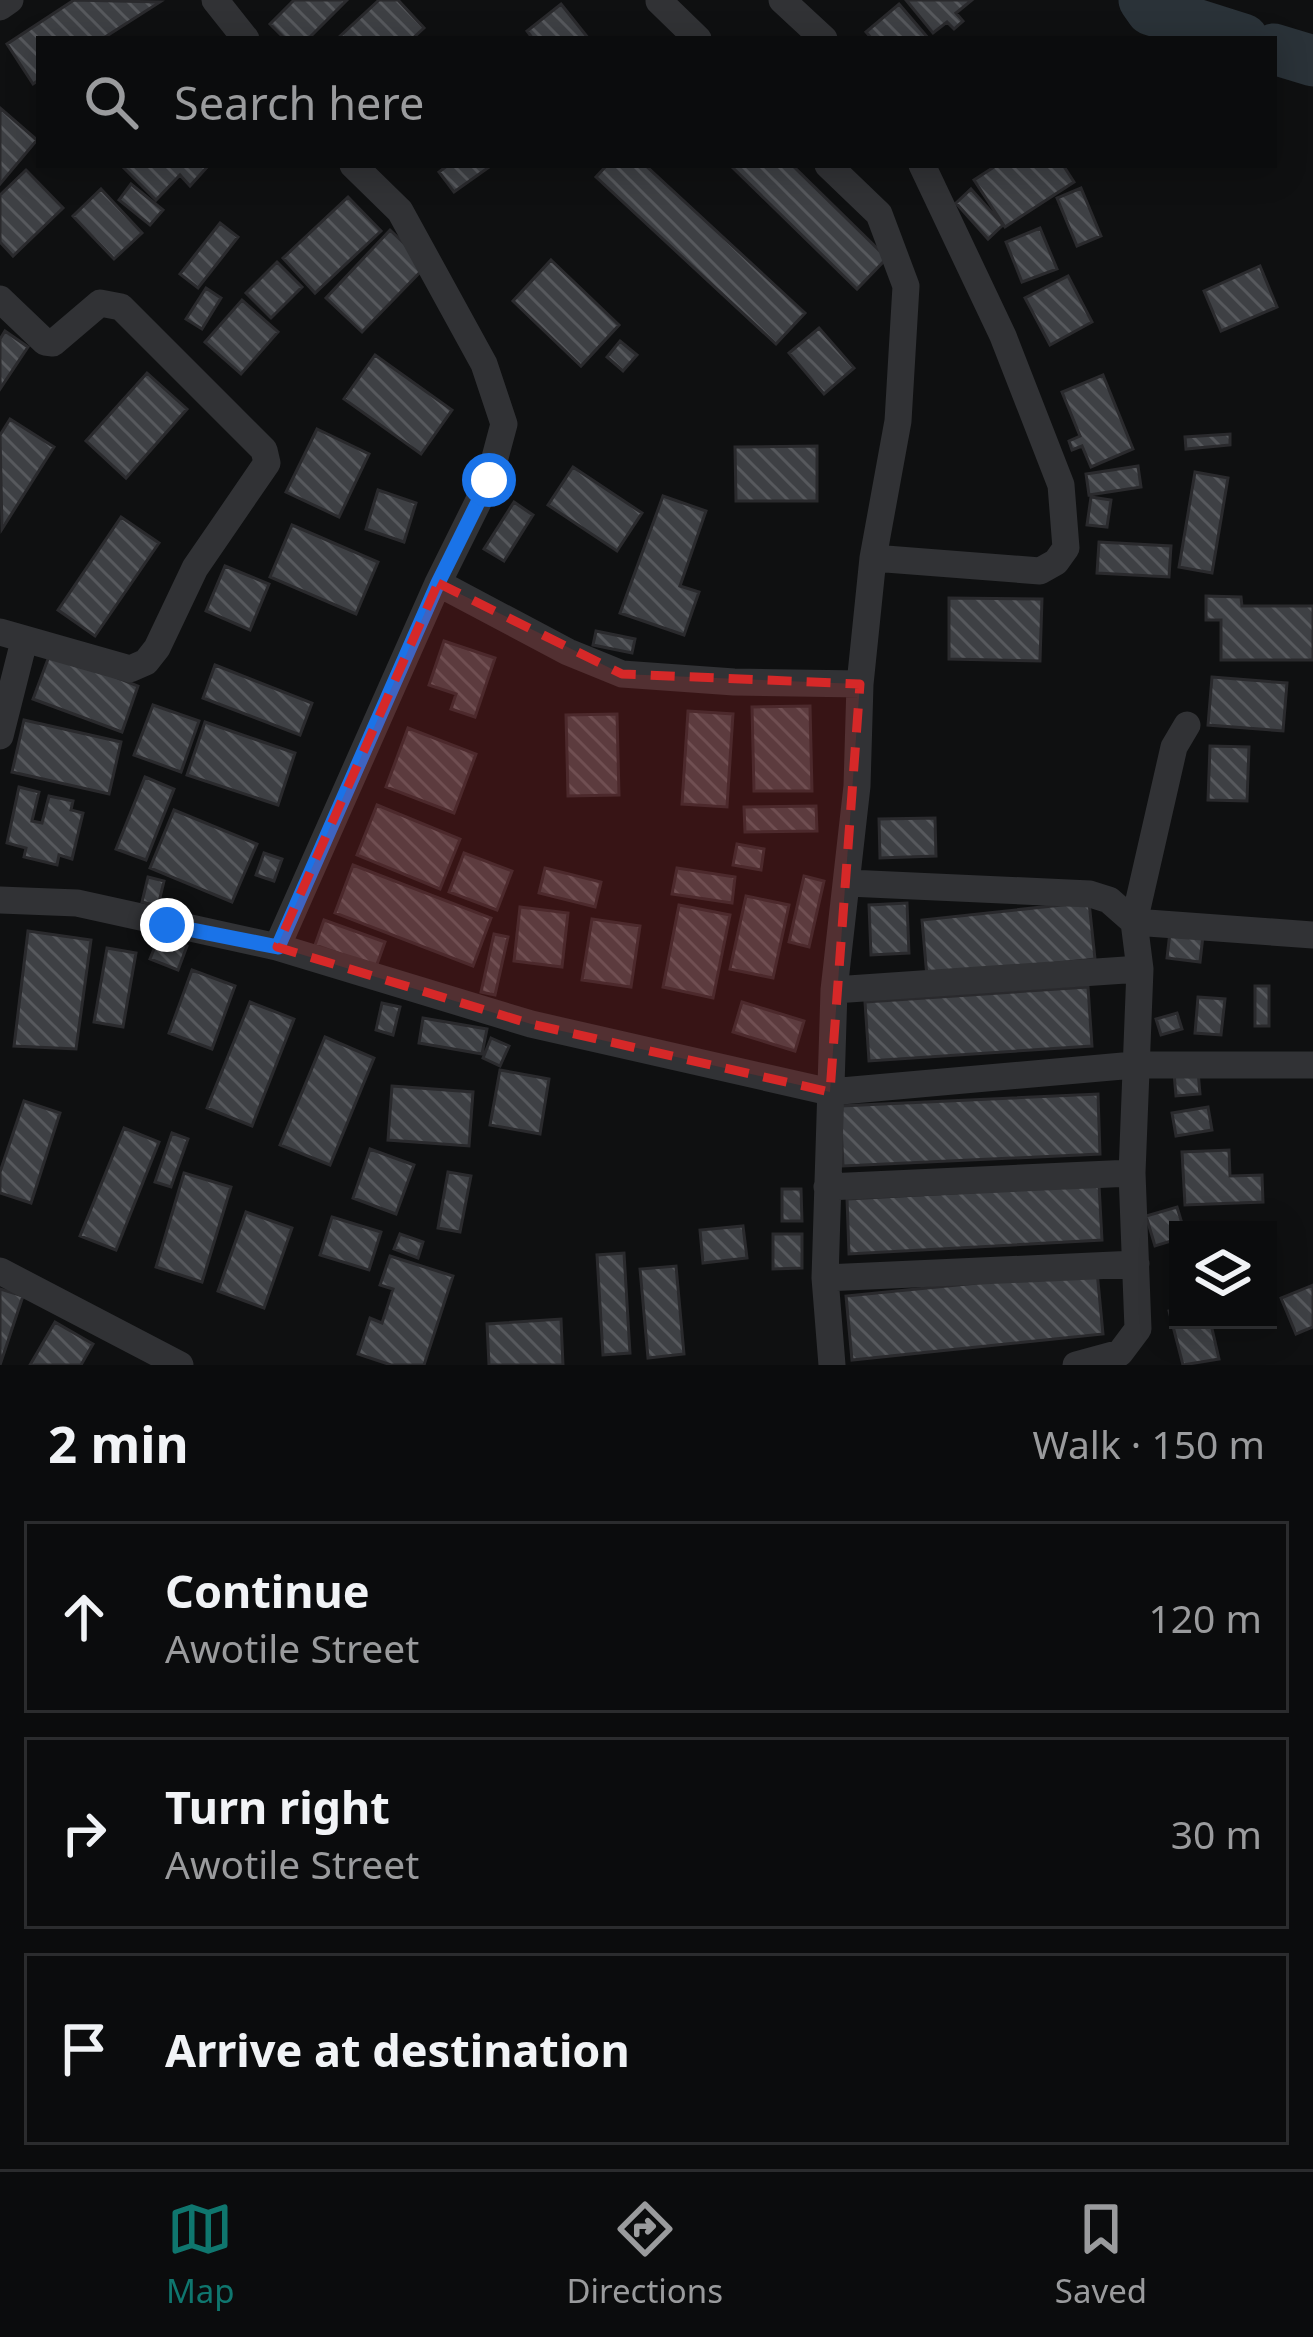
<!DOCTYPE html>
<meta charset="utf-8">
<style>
:root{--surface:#0b0c0d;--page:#191a1b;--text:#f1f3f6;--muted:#9a9b9d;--line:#2b2c2e;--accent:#0f766e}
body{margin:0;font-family:"Noto Sans",sans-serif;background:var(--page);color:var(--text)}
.controls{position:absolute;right:36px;bottom:36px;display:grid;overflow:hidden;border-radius:0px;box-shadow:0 6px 30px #0003}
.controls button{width:108px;height:108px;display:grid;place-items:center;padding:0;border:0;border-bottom:3px solid var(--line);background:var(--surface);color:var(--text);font:60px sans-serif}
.stop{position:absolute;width:36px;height:36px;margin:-27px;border:9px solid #1a73e8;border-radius:50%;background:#fff}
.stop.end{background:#1a73e8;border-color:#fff;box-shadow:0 3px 12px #0008}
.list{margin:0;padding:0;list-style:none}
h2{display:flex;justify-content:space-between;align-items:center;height:156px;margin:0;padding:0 48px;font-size:51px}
h2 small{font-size:39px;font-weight:400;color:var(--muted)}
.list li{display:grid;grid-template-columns:78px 1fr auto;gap:36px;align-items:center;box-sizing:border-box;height:192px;margin:0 24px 24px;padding:0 24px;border:3px solid var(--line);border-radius:0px}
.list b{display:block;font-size:45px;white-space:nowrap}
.list p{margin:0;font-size:39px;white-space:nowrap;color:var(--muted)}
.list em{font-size:39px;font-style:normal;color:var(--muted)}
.icon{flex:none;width:66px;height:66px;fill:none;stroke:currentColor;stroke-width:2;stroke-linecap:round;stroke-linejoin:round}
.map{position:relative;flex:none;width:1313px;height:1365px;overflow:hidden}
.search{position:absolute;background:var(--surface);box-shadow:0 6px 30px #0003;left:36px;right:36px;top:36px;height:132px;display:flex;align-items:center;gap:30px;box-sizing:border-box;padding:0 42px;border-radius:0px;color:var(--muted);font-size:45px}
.sheet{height:804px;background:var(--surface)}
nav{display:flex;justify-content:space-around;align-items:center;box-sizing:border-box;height:168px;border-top:3px solid var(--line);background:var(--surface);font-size:33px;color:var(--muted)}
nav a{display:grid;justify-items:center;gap:6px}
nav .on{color:var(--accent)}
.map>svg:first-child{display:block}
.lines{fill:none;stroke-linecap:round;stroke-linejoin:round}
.river{stroke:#2a3238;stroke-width:51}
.building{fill:url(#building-back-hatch);stroke:#2a2a2d;stroke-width:3}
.minor{stroke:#313235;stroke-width:27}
.route{stroke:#1a73e8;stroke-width:15}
.marked{fill:#d62828;fill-opacity:0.2;stroke:#d62828;stroke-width:9;stroke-dasharray:24 15;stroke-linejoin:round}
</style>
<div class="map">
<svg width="1313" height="1365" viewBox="0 0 1313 1365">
<defs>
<pattern id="building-back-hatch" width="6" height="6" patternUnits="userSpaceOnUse" patternTransform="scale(3)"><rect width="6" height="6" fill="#3e4044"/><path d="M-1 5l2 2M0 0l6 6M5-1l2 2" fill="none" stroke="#57595d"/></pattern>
</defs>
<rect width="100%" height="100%" fill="#0f1011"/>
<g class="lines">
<!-- river -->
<path class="river" d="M1144,0L1151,10L1243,39
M1274,49L1313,61"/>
</g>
<!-- building -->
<path class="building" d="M74,0L160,2L102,39H39V80L33,84L7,44Z
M294,0H347L308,39H285L270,24Z
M379,0H398L424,28L412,39H337Z
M906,0H972L956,13L963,21L954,29L947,22L933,33Z
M561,4L589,39H533L527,31Z
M899,4L929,39H872L866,32Z
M0,108L37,140L0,184Z
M121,165H207L208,166L190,186L180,175L156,200Z
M448,165H492L454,192L439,172Z
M607,165H645L805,313L776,344L596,177Z
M730,165H792L887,258L857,289Z
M997,165H1063L1074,182L1005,227L974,180Z
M26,170L63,208L13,256L0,242V195Z
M131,184L163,210L150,225L119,200Z
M1081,188L1101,236L1077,246L1057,198Z
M101,189L142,233L114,259L73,216Z
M971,189L1003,225L988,239L956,203Z
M348,197L381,231L315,293L283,258Z
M220,223L238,237L198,288L180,274Z
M1040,228L1057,269L1022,282L1006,242Z
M390,230L427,265L362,332L326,298Z
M551,260L619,325L581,366L513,301Z
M277,262L302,287L271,318L246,293Z
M1260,266L1277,307L1221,331L1204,291Z
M1068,276L1092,322L1050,345L1025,298Z
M206,288L221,298L202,329L186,319Z
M242,300L278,332L241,374L205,342Z
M819,328L854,368L824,394L789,353Z
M5,331L28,347L0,389V339Z
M620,341L637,355L623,371L607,357Z
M375,355L452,410L421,454L344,399Z
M147,373L187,409L126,478L86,441Z
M1103,375L1133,449L1091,467L1082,446L1072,450L1069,441L1080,436L1062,392Z
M10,419L54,447L2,529L0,435Z
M317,429L369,454L339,517L286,492Z
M1230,434V445L1186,449L1185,437Z
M817,446V501H736L735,447Z
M1138,466L1141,487L1089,495L1086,474Z
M573,467L642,513L617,551L548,505Z
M1195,472L1228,478L1212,573L1179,567Z
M378,490L416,503L404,542L366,529Z
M663,496L706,511L680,586L699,592L684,635L620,613Z
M1091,497L1111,500L1107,527L1087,525Z
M514,502L533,515L504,561L484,549Z
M121,517L159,543L95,636L58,610Z
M292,525L378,562L356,614L270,577Z
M1099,542L1171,546L1169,577L1097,573Z
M225,566L269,584L250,630L206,611Z
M1206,596L1241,597L1242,606H1313V660H1221V620H1206Z
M949,598L1042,599L1040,661L949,659Z
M596,631L635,639L632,653L593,645Z
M444,641L495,658L475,717L451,709L456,694L429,685Z
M51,651L138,686L122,732L33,699Z
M215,665L312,703L300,735L203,698Z
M1212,677L1287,683L1283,731L1208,725Z
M153,705L199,721L181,772L134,755Z
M810,706L812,791H754L752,707Z
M688,711L733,714L727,807L682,804Z
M617,714L619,795L568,796L566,715Z
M24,720L121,742L109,794L12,772Z
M205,722L295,753L278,805L187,775Z
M408,728L476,754L454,813L386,787Z
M1210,746L1249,747L1247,801L1208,800Z
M145,777L174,789L146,860L116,849Z
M19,787L39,792L32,821L42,823L49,796L73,801L71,810L83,813L72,859L59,855L57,865L24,857L26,848L7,843Z
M377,805L460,839L440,889L357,855Z
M816,806L817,831L745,832L744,807Z
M174,810L257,844L232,902L150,868Z
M935,818L936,856L880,858L879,819Z
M737,844L764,849L761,870L733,865Z
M264,853L282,859L274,881L256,875Z
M464,853L512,871L497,910L449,892Z
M353,865L491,918L473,966L335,913Z
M545,868L601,882L595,907L539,893Z
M677,868L735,877L732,903L672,894Z
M804,876L824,881L809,947L789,942Z
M148,877L164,881L158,906L142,902Z
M746,896L789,905L773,978L730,969Z
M1089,902L1095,959L927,977L922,920Z
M907,903L909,953L871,955L869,905Z
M679,905L730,915L713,998L663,987Z
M520,907L568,913L562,967L514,961Z
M592,919L640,926L631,987L582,980Z
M324,920L385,942L376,967L315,945Z
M28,931L91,940L76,1049L14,1046Z
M1170,932L1203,936L1200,962L1167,958Z
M160,934L187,946L178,970L150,959Z
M494,934L508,937L495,995L481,992Z
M107,948L136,953L123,1027L94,1022Z
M192,970L235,986L212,1049L169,1033Z
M1255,986H1269V1026H1255Z
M1088,987L1092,1046L869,1061L865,1002Z
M1198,997L1225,999L1221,1035L1195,1033Z
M250,1002L294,1019L252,1126L207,1108Z
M742,1002L804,1021L795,1051L733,1032Z
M382,1003L400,1007L393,1035L376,1030Z
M1177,1013L1182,1029L1161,1035L1156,1019Z
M423,1018L487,1029L482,1054L419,1043Z
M325,1037L374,1058L330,1165L280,1145Z
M491,1038L509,1046L500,1066L483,1058Z
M500,1070L549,1079L540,1134L490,1125Z
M1198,1071L1200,1094L1176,1096L1174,1073Z
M392,1086L473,1092L469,1146L388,1140Z
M1098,1094L1100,1154L843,1166L840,1106Z
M24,1101L60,1113L31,1203L0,1193V1172Z
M1208,1107L1212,1130L1176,1136L1172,1113Z
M124,1128L159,1142L116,1250L80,1236Z
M172,1133L188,1139L171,1187L155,1182Z
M370,1149L414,1165L396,1214L353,1198Z
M1229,1150L1230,1176L1262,1175L1263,1202L1185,1205L1182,1152Z
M448,1172L471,1176L460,1232L438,1228Z
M184,1173L231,1187L202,1282L156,1267Z
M1099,1185L1102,1240L849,1254L847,1199Z
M782,1189H801L802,1221H782Z
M1177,1207L1184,1230H1178V1239L1155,1246L1146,1216Z
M246,1212L292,1228L264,1308L218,1291Z
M332,1217L381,1232L369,1270L320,1255Z
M743,1226L747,1258L703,1263L700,1230Z
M400,1234L423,1242L418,1258L394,1249Z
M773,1234H802V1268L773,1269Z
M624,1253L630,1353L603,1355L597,1255Z
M390,1256L453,1276L424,1365H391L358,1354L370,1318L382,1323L393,1289L380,1285Z
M676,1266L684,1354L648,1358L640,1269Z
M1097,1271L1103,1334L852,1360L846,1296Z
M1313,1285V1327L1296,1334L1281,1298Z
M0,1289L23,1296L0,1365Z
M1178,1309V1320H1210L1219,1359L1183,1365L1169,1311Z
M561,1319L563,1365H489L487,1324Z
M55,1322L93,1344L81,1365H30Z"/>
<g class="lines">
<!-- minor -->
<path class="minor" d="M215,0L246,39
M782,0L824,39
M659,1L698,39
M0,7L10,0
M828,165L879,214L906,286L898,421L873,558L860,684L857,786L834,990L825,1278L832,1365
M0,299L45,342L53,343L100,303L121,307L264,450L267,463L195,568L157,648L146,662L130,669L0,632
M873,558L1040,571L1056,562L1066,548L1061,485L1003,336L922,165
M438,583L568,652L622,674L734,682L860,684
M0,736L24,641
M848,883L1090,894L1109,900L1134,922L1313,935
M0,900L77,903L277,947L438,583L489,480L504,424L484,364L400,211L353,165
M277,947L531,1024L830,1092L1134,1065H1313
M834,990L1140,969
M827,1187L1132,1173
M0,1271L180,1365
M825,1278L1136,1264
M1076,1365L1120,1353L1138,1329L1132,1173L1140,969L1134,922L1174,747L1187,725"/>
</g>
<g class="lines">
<!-- route -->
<path class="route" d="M167,925L278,947L438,583L489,480"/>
</g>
<!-- marked area -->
<path class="marked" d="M438,583L622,674L860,684L830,1092L531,1024L277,947Z"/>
</svg>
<div class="controls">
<button><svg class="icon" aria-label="layers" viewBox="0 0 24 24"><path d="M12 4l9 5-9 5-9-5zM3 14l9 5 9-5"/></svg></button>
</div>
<div class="stop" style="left:489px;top:480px"></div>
<div class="stop end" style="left:167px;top:925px"></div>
<div class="search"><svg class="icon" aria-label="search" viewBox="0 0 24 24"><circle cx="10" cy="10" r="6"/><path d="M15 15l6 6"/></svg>Search here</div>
</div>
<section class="sheet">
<h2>2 min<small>Walk · 150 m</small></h2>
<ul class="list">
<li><svg class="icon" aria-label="ahead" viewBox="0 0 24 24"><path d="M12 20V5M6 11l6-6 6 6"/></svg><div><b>Continue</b><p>Awotile Street</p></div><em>120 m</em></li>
<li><svg class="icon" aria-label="right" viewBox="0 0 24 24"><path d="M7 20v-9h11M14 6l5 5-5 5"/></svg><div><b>Turn right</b><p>Awotile Street</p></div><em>30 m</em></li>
<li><svg class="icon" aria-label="arrive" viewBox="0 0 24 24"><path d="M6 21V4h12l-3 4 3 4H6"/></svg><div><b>Arrive at destination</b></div></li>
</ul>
</section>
<nav>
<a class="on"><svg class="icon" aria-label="map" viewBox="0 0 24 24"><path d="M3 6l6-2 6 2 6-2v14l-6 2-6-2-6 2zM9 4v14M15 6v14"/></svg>Map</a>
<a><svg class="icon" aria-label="directions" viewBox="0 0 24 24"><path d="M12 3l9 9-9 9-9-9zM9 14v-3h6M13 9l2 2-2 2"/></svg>Directions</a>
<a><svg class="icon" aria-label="saved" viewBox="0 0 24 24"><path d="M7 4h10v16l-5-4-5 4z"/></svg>Saved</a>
</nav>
